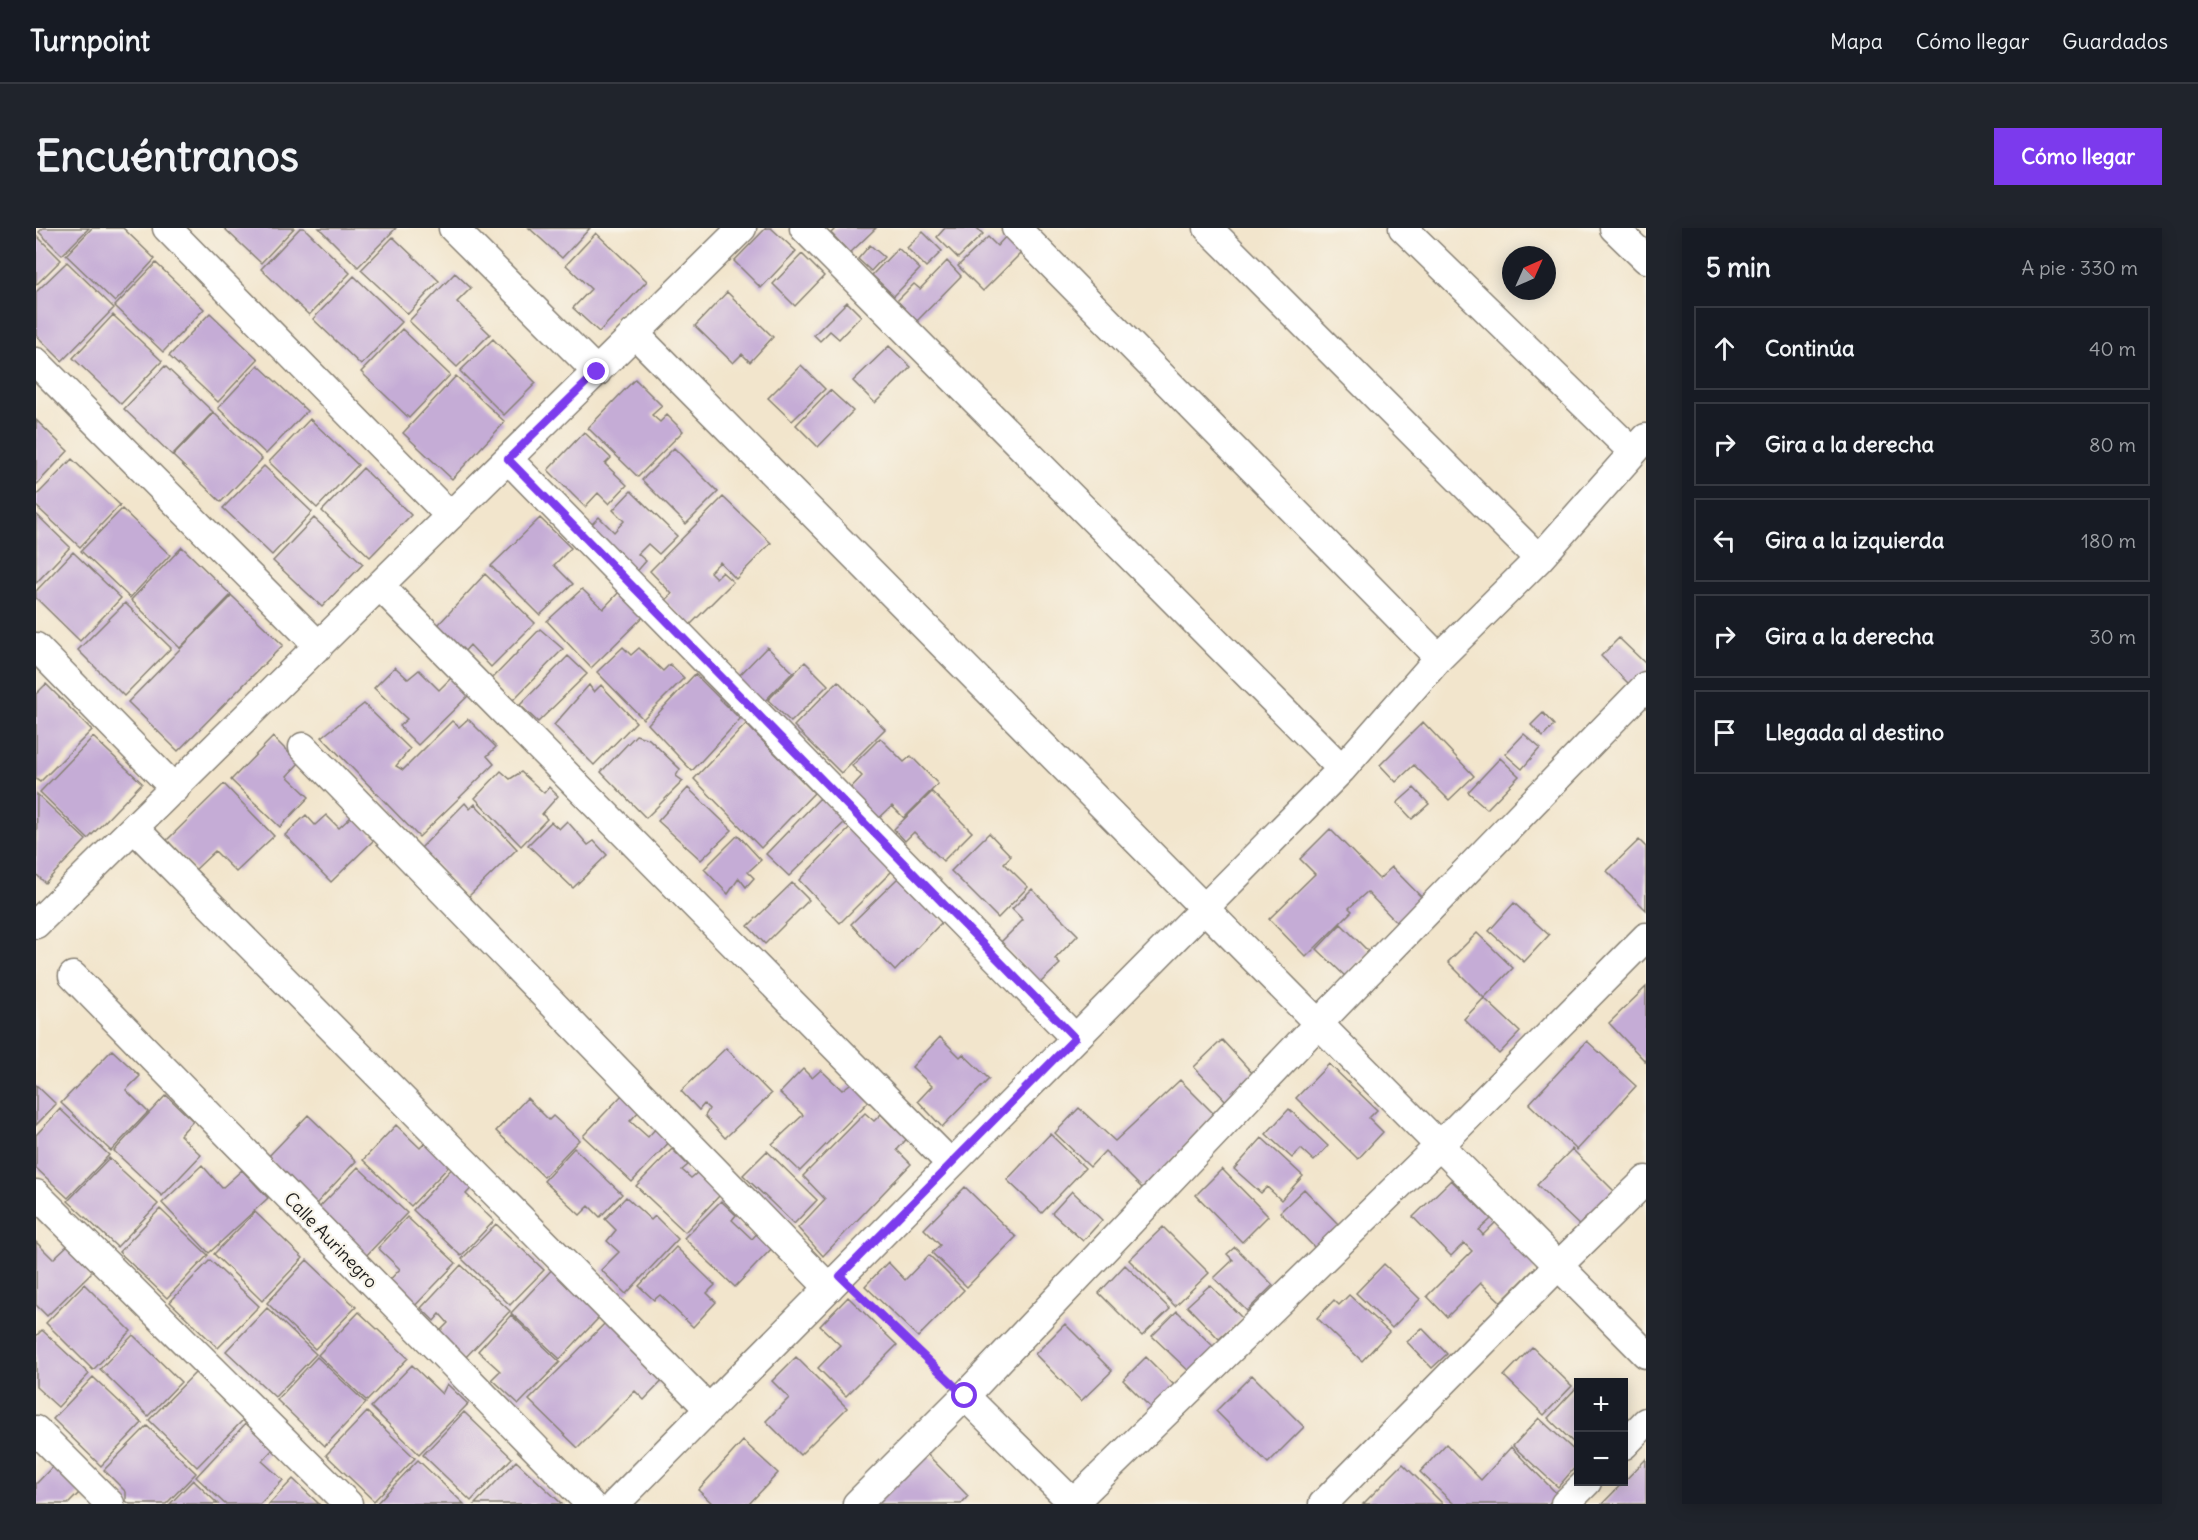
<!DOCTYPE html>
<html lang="es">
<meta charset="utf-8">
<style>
:root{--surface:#171b24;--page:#20242c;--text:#f1f3f6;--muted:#9ea1a6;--line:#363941;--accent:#7c3aed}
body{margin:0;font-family:Delius,sans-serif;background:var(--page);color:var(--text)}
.controls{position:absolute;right:18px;bottom:18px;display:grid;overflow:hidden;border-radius:0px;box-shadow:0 3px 15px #0003}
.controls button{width:54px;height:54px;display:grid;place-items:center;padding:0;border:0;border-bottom:2px solid var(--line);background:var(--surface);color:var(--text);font:30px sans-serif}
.compass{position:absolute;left:1466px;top:18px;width:54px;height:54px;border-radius:50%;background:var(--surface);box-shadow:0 3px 15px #0003;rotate:45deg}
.stop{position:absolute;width:18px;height:18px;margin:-14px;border:4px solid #7c3aed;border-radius:50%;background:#fff}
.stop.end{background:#7c3aed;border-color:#fff;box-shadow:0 2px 6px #0008}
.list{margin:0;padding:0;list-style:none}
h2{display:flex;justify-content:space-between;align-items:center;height:78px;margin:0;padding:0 24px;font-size:26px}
h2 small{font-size:20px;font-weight:400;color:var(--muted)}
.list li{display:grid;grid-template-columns:39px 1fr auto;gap:18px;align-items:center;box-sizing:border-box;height:84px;margin:0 12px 12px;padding:0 12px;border:2px solid var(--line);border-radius:0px}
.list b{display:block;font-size:22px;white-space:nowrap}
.list em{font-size:20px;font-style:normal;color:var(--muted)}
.icon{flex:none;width:33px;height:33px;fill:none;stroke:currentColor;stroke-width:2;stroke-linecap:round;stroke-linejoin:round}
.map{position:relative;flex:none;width:1610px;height:1276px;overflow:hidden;border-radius:0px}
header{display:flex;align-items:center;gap:36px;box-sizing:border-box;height:84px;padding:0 30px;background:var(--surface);border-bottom:2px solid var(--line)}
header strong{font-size:28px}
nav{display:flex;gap:33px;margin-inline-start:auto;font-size:21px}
.intro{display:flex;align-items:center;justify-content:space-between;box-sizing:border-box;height:144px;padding:0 36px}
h1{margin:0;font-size:42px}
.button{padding:15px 27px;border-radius:0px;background:var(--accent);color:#fff;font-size:21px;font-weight:700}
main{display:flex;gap:36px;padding:0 36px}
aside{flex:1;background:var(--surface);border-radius:0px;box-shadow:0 3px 15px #0003}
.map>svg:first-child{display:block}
.building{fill:#c5acd6}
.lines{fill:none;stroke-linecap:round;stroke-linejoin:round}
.minor-casing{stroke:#878074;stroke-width:31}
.path{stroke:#878074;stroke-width:4;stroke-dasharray:4.5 4.5;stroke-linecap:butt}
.minor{stroke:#fff;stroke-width:28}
.route{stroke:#7c3aed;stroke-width:8}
.labels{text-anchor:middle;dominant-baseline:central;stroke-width:4.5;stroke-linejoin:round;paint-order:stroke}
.street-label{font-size:18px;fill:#1c1c1c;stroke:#f7f3e8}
</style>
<header>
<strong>Turnpoint</strong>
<nav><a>Mapa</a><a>Cómo llegar</a><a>Guardados</a></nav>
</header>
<div class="intro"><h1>Encuéntranos</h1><a class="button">Cómo llegar</a></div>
<main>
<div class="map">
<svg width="1610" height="1276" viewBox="0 0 1610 1276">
<rect width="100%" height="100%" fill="#f7f3e8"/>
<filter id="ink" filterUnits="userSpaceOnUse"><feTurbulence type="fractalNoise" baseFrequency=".0167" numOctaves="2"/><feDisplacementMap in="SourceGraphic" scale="12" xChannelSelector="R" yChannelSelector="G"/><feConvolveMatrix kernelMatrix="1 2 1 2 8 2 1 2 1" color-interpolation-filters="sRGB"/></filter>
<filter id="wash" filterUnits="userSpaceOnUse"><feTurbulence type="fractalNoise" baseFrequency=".008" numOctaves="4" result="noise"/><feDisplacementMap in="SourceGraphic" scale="24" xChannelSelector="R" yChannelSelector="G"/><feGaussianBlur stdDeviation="1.35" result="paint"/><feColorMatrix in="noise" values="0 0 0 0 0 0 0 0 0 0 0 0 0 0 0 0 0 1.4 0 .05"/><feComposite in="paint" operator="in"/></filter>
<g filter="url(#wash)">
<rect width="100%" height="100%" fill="#f2e5cc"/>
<g id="blocks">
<!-- building -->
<path class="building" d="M7,0H53L26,27L3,4Z
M56,0H87L119,31L79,74L30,27Z
M188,0H258L225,35Z
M264,0H268L314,45L273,87L225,41Z
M283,0H360L322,39Z
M493,0H554L526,30Z
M730,0H735L760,23L725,60L698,33Z
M800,0H840L814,25L795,5Z
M909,0H941L947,6L922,30L901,9Z
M887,4L906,23L890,39L871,20Z
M560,5L611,53L563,104L537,80L555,61L530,37Z
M0,7L25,32L0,57Z
M971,7L987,23L947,63L922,38L952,9L961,18Z
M357,9L403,53L372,86L325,42Z
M834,17L848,29L835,43L822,31Z
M862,20L884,41L858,68L836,47Z
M766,26L788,48L759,78L737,56Z
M911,33L925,48L881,93L861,73L878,56L884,61Z
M31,34L78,80L26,133L0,107V64Z
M120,35L168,81L127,124L79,78Z
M419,45L435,60L421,74L454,106L421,139L373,93Z
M318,48L366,94L325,137L277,91Z
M691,64L737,109L714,134L706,126L697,135L659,98Z
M811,74L825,88L803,111L794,103L784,113L778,107Z
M174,85L222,131L182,174L133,128Z
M77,87L126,133L85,176L37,130Z
M366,101L414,147L373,190L325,144Z
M457,111L500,155L468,187L424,143Z
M853,118L875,139L839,175L817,153Z
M222,137L271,183L230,226L182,180Z
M765,137L789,161L756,193L732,170Z
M129,138L177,184L136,227L88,181Z
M420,148L469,194L416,251L367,205Z
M599,151L626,178L616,187L624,194L631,187L647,203L602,249L552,200Z
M794,162L817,183L782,219L760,197Z
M178,185L226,231L185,274L137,228Z
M274,191L322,237L281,280L233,234Z
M0,192L32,223L0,257Z
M548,204L575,230L569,236L591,257L573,276L562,265L549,279L512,242Z
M638,220L682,264L650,296L606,252Z
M36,231L84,277L44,319L0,278V268Z
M228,238L276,284L236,327L187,280Z
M327,240L375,287L334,329L286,283Z
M595,263L641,308L623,326L612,316L602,326L610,333L598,347L551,301L563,289L578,304L588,293L577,282Z
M687,269L735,315L700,351L684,334L674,344L680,350L686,344L697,354L654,397L629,373L636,366L614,343Z
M86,281L134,327L94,370L45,323Z
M0,286L34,319L0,355Z
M278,290L327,336L286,379L237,333Z
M504,290L535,320L518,337L537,356L504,387L455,338Z
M146,319L195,367L144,420L95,372Z
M37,324L85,370L44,413L0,370V363Z
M449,346L499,395L455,439L434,417L427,425L402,397Z
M546,361L567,381L583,364L608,388L555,440L511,393Z
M196,368L247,417L142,523L92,474Z
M89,375L135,420L88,468L42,422Z
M504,401L527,421L477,472L456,451Z
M1583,410L1610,436V452L1599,462L1565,428Z
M587,419L595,427L603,420L627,443L634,436L648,450L607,491L561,444Z
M731,419L757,444L722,480L696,455Z
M532,428L551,446L502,494L484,477Z
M769,434L792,457L755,494L732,472Z
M359,439L372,451L383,442L403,462L418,447L436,464L382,517L363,498L371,491L338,460Z
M659,446L704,491L656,543L612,496Z
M802,453L849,501L805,545L758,498Z
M10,456L56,502L4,554L0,551V466Z
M553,457L558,464L565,457L600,494L558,537L518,497Z
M328,476L374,521L360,538L367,542L416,493L423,499L432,491L460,519L451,528L458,536L383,609L286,509Z
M1507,485L1518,497L1507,509L1495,497Z
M1387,494L1438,548L1413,572L1378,537L1360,554L1344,537Z
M710,496L778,565L725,620L658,551Z
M1488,506L1504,520L1486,541L1469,526Z
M600,507L613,511L644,541L640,548L647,553L610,590L565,544Z
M57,509L106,555L52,611L4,564Z
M237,509L263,535L251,548L273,569L244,599L195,552Z
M844,510L868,534L875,528L902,556L868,590L856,578L839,594L810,565L826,548L816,538Z
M1464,530L1483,548L1451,581L1432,564Z
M465,543L474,551L485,544L508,565L513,559L522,568L506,586L511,591L485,618L439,570Z
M188,556L238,608L200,644L179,623L159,642L131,612Z
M652,560L696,602L665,632L622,593Z
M1378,560L1393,576L1376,591L1361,575Z
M896,564L936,604L907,633L878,604L869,613L858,601Z
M1,566L50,612L9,655L0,646Z
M784,570L809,594L753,648L730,626Z
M429,575L434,581L439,576L481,621L432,669L384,621Z
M270,587L279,597L290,587L303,600L317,587L340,610L295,654L249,607Z
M531,593L552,617L558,613L571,627L537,660L492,617L515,594L523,601Z
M814,600L856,643L804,695L763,652Z
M1294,601L1343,651L1356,639L1394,678L1369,703L1331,664L1313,680L1316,683L1270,729L1233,691L1279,646L1264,631Z
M953,605L975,628L968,635L992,659L962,690L915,643Z
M702,607L725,632L712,644L718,650L710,659L703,650L692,666L668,641Z
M1603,612L1610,619V682L1571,643Z
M863,649L907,693L859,743L815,696Z
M756,655L773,672L729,716L712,698Z
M996,661L1042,707L1019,731L1024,736L1004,755L964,715L987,692L976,681Z
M1478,675L1513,707L1488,734L1453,703Z
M1305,696L1333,724L1309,748L1281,721Z
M1441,705L1477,740L1448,770L1484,804L1463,826L1428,791L1448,770L1412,734Z
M1610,759V834L1573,795Z
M904,809L924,829L927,826L953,851L906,899L882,873L896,858L876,839Z
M1186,812L1219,848L1191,874L1158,839Z
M1551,813L1600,858L1541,922L1493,876Z
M690,820L735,866L689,910L669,888L673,881L668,876L663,882L645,863Z
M76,822L104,848L90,862L112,884L75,923L25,875Z
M1293,836L1341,882L1333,890L1347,904L1322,931L1260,870Z
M767,841L776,850L785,842L806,862L822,850L838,868L764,943L736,916L767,887L744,865Z
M1144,852L1179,887L1108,962L1069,923L1054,939L1019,905L1043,880L1079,913Z
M0,857L20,876L0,897Z
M588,865L605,881L594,893L612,909L622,898L636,911L596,954L547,908Z
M130,867L157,893L144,907L165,927L126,968L78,923Z
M491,870L513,892L517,888L543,912L508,949L460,903Z
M24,881L73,927L32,970L0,940V907Z
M1253,881L1292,918L1278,933L1265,921L1256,930L1230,906Z
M829,885L838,893L845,886L856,898L863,892L875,906L861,922L875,936L787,1028L762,1000L789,971L767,948Z
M272,887L320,933L280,976L231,930Z
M360,897L384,920L398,906L422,929L375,978L327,932Z
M1014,906L1049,940L1006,985L971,952Z
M1226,910L1267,948L1245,972L1231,959L1225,965L1198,941Z
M538,920L586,966L564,989L553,978L544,987L508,953Z
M636,921L652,937L646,942L655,950L661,945L684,967L649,1004L600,958Z
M1536,921L1581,966L1547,1001L1501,957Z
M731,923L781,972L758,996L707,947Z
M73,930L122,976L81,1019L32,973Z
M423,933L443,952L430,966L458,993L425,1028L377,982Z
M166,937L186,960L206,942L232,970L173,1025L126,975Z
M322,939L371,985L325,1033L276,987Z
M1186,941L1232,988L1206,1014L1160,967Z
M1415,952L1455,991L1443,1002L1447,1007L1460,994L1502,1037L1465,1074L1445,1055L1411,1089L1391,1068L1436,1023L1428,1015L1415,1028L1377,989Z
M929,959L980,1009L931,1059L896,1025L904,1017L888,1001Z
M1268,961L1304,998L1280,1021L1244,984Z
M1036,963L1066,992L1047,1013L1016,985Z
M590,969L615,992L619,988L642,1011L590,1066L565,1042L583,1024L571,1013L580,1002L569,991Z
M685,973L700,987L696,992L716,1011L725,1001L740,1016L699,1059L648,1010Z
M124,981L172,1027L131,1070L83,1024Z
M219,984L267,1030L226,1073L178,1026Z
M371,989L420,1035L373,1084L347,1059L364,1041L342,1020Z
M460,996L508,1042L474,1077L426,1031Z
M1127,999L1173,1045L1139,1078L1093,1032Z
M0,1014L17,1031L34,1015L59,1041L11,1088L0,1077Z
M640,1019L679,1057L671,1065L680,1074L657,1099L624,1067L618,1072L603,1058Z
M1199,1019L1237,1057L1211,1083L1178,1050L1197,1032L1191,1026Z
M893,1027L928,1062L882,1109L829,1058L852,1034L869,1052Z
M174,1032L223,1078L182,1120L134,1074Z
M271,1032L320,1079L279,1121L231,1075Z
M523,1034L572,1080L524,1131L475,1085Z
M1348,1036L1384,1071L1356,1100L1320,1065Z
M425,1037L474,1083L426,1133L399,1108L412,1095L404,1086L398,1093L385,1080Z
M1089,1037L1134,1081L1106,1108L1063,1065Z
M48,1056L95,1103L57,1142L10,1095Z
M1174,1057L1206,1090L1183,1111L1151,1078Z
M1313,1067L1353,1104L1326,1133L1281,1090L1298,1072L1303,1077Z
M812,1069L861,1117L810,1168L782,1140L804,1117L784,1098Z
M231,1080L280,1126L239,1169L190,1123Z
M1141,1083L1181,1122L1157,1147L1116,1108Z
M323,1084L372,1130L331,1173L282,1127Z
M475,1087L524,1134L483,1176L456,1151L464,1143L442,1123Z
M577,1087L635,1144L608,1172L599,1163L542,1220L493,1172Z
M1029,1096L1076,1143L1045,1173L999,1126Z
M1386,1100L1411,1126L1396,1140L1371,1114Z
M6,1102L53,1146L22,1179L0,1159V1108Z
M97,1107L145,1154L112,1188L64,1141Z
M1496,1119L1536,1158L1508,1187L1468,1148Z
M281,1129L330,1175L289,1218L241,1172Z
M760,1129L811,1180L764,1227L730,1193L753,1170L736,1153Z
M1110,1129L1142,1161L1119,1184L1087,1152Z
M376,1137L406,1166L411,1156L432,1176L383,1226L335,1179Z
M160,1144L208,1191L161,1239L113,1192Z
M1216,1147L1268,1199L1232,1235L1180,1183Z
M57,1149L106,1195L65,1238L17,1191Z
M1541,1159L1542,1161V1219L1512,1190Z
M331,1184L379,1230L338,1273L290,1227Z
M428,1184L476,1230L435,1273L387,1227Z
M1503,1190L1542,1226V1236L1522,1259L1477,1218Z
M211,1194L239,1219L226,1233L247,1252L224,1276H189L160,1249Z
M111,1198L160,1245L130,1276H94L90,1273V1264L68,1242Z
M707,1213L742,1245L713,1276H677L662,1262Z
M1410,1216L1445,1252L1475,1219L1522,1267L1512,1276H1418L1384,1244Z
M890,1225L932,1268L925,1276H838Z
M1610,1231V1276H1566Z
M382,1232L428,1276H340Z
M480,1233L526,1276H439Z
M1367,1236L1407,1276H1327Z
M17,1238L44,1264L32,1276H0V1256Z
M257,1251L283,1276H233Z
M157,1252L182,1276H134Z"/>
</g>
</g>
<g filter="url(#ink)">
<use href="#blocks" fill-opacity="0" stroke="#878074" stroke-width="1.5"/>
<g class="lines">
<defs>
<path id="minor" d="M131,0L414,288
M417,0L561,144
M768,0L1306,541
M980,0L1403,430
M1172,0L1503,331
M1367,0L1597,224
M1578,0L1610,31
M598,105L1610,1126
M0,134L283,418
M472,231L1039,810
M344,358L915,936
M0,419L139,561
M267,519L793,1060
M99,601L673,1181
M0,696L706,0
M37,748L554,1276
M0,966L312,1276
M929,1168L1038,1276
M0,1202L74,1276
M1588,1217L1610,1194
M579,1276L1306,541L1403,430L1503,331L1610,210
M821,1276L929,1168L1282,796L1610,458
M1036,1276L1403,918L1610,709
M1287,1276L1522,1038L1610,952
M1529,1276L1551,1254"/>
</defs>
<!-- minor casing -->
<use href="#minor" class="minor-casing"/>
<!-- path -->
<path class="path" d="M824,1068L910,1149"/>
<!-- minor -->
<use href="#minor" class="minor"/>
</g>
</g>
<g class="lines" filter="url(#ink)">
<!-- route -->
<path class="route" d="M561,144L472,231L1039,810L804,1048L929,1168"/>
</g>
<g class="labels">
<!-- street labels -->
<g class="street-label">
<text transform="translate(295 1012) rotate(46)">Calle Aurinegro</text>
</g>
</g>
</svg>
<div class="controls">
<button>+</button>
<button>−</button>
</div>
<svg class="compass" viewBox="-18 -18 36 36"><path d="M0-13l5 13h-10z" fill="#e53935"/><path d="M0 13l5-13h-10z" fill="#9ea1a6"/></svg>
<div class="stop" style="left:929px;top:1168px"></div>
<div class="stop end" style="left:561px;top:144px"></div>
</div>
<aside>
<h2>5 min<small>A pie · 330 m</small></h2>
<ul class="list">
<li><svg class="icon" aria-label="ahead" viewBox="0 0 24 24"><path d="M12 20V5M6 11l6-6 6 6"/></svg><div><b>Continúa</b></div><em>40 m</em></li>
<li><svg class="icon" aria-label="right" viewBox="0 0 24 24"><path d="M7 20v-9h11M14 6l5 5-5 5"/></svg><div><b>Gira a la derecha</b></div><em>80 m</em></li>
<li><svg class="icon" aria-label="left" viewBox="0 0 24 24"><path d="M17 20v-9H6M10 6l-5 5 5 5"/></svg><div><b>Gira a la izquierda</b></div><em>180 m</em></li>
<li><svg class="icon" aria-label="right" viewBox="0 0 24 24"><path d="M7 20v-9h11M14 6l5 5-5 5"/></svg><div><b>Gira a la derecha</b></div><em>30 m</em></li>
<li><svg class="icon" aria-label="arrive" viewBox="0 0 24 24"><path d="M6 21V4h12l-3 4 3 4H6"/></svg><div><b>Llegada al destino</b></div></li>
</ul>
</aside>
</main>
